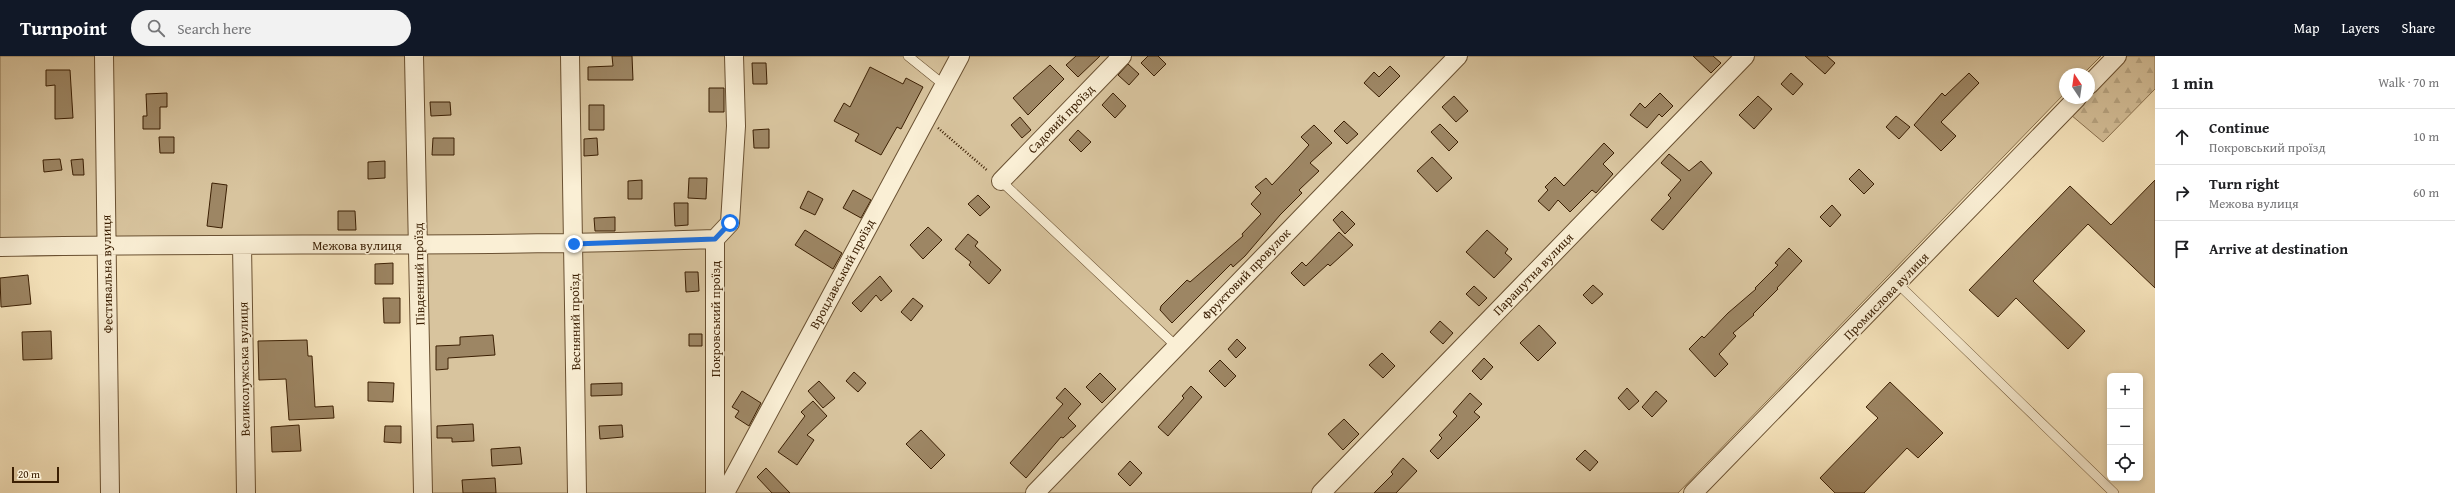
<!DOCTYPE html>
<meta charset="utf-8">
<style>
:root{--surface:#fff;--page:#f2f2f2;--text:#202124;--muted:#757577;--line:#e0e0e0;--accent:#111827}
body{margin:0;font-family:"Gentium Book Plus",serif;background:var(--page);color:var(--text)}
.controls{position:absolute;right:12px;bottom:12px;display:grid;overflow:hidden;border-radius:6px;box-shadow:0 2px 6px #0003}
.controls button{width:36px;height:36px;display:grid;place-items:center;padding:0;border:0;border-bottom:1px solid var(--line);background:var(--surface);color:var(--text);font:20px sans-serif}
.compass{position:absolute;left:2059px;top:12px;width:36px;height:36px;border-radius:50%;background:var(--surface);box-shadow:0 2px 6px #0003;rotate:347deg}
.scale{position:absolute;left:12px;bottom:10px;width:47px;box-sizing:border-box;padding-left:4px;border:2px solid #3b1f03;border-top:0;font-size:11px;line-height:14px;white-space:nowrap;color:#3b1f03;-webkit-text-stroke:3px #faefd5;paint-order:stroke}
.stop{position:absolute;width:12px;height:12px;margin:-9px;border:3px solid #1a73e8;border-radius:50%;background:#fff}
.stop.end{background:#1a73e8;border-color:#fff;box-shadow:0 1px 4px #0008}
.list{margin:0;padding:0;list-style:none}
h2{display:flex;justify-content:space-between;align-items:center;height:52px;margin:0;padding:0 16px;font-size:17px}
h2 small{font-size:13px;font-weight:400;color:var(--muted)}
.list li{display:grid;grid-template-columns:26px 1fr auto;gap:12px;align-items:center;box-sizing:border-box;height:56px;padding:0 16px;border-top:1px solid var(--line)}
.list b{display:block;font-size:15px;white-space:nowrap}
.list p{margin:0;font-size:13px;white-space:nowrap;color:var(--muted)}
.list em{font-size:13px;font-style:normal;color:var(--muted)}
.icon{flex:none;width:22px;height:22px;fill:none;stroke:currentColor;stroke-width:2;stroke-linecap:round;stroke-linejoin:round}
.map{position:relative;flex:none;width:2155px;height:437px;overflow:hidden}
header{display:flex;align-items:center;gap:24px;box-sizing:border-box;height:56px;padding:0 20px;background:var(--accent);color:#fff}
header strong{font-size:19px}
nav{display:flex;gap:22px;margin-inline-start:auto;font-size:14px}
.search{width:280px;height:36px;background:var(--page);display:flex;align-items:center;gap:10px;box-sizing:border-box;padding:0 14px;border-radius:22px;color:var(--muted);font-size:15px}
main{display:flex}
aside{flex:1;background:var(--surface)}
.map>svg:first-child{display:block}
.forest{fill:url(#forest-firs);stroke:#8a7250}
.garden{fill:#d8c49e;stroke:#8a7250}
.building{fill:#9d8664;stroke:#3b1f03}
.lines{fill:none;stroke-linecap:round;stroke-linejoin:round}
.lane-casing{stroke:#6a5132;stroke-width:10}
.street-casing{stroke:#6a5132;stroke-width:20}
.path{stroke:#3b1f03;stroke-width:2.5;stroke-dasharray:1 2;stroke-linecap:butt}
.lane{stroke:#faefd5;stroke-width:9}
.street{stroke:#faefd5;stroke-width:18}
.route{stroke:#1a73e8;stroke-width:5}
.labels{text-anchor:middle;dominant-baseline:central;stroke-width:3;stroke-linejoin:round;paint-order:stroke}
.street-label{font-size:13px;fill:#3b1f03;stroke:#faefd5}
</style>
<header>
<strong>Turnpoint</strong>
<div class="search"><svg class="icon" aria-label="search" viewBox="0 0 24 24"><circle cx="10" cy="10" r="6"/><path d="M15 15l6 6"/></svg>Search here</div>
<nav><a>Map</a><a>Layers</a><a>Share</a></nav>
</header>
<main>
<div class="map">
<svg width="2155" height="437" viewBox="0 0 2155 437">
<defs>
<pattern id="forest-firs" width="22" height="20" patternUnits="userSpaceOnUse"><rect width="22" height="20" fill="#d8c49e"/><path d="M5 1l3.5 6h-7zM16 11l3.5 6h-7z" fill="#baa886"/></pattern>
</defs>
<rect width="100%" height="100%" fill="#f8e6be"/>
<filter id="stains"><feTurbulence type="fractalNoise" baseFrequency=".005" numOctaves="4"/><feColorMatrix values="0 0 0 0 .2 0 0 0 0 .09 0 0 0 0 .02 0 0 0 .5 -.17"/></filter>
<radialGradient id="worn" r=".72"><stop offset=".6" stop-color="#630" stop-opacity="0"/><stop offset="1" stop-color="#630" stop-opacity=".3"/></radialGradient>
<!-- forest -->
<path class="forest" d="M2127,0H2155V33L2103,86L2071,59Z"/>
<!-- garden -->
<path class="garden" d="M0,0H2101L2083,18H2065V37L1678,437H423L418,189L0,191Z"/>
<!-- building -->
<path class="building" d="M612,0H632L633,24H588V11L613,10Z
M1076,0H1100L1078,21L1066,9Z
M1148,0H1158L1166,8L1154,20L1141,7Z
M1693,0H1713L1721,7L1711,17Z
M1805,0H1827L1835,7L1825,18Z
M752,7H766L767,28H753Z
M1128,8L1139,18L1129,29L1118,19Z
M1050,9L1064,23L1028,59L1013,42Z
M1390,10L1400,20L1379,41L1364,27L1374,16L1379,21Z
M870,11L903,28L906,22L923,31L901,73L897,71L881,99L855,85L859,78L834,65L844,47L850,51Z
M46,14H70L73,62L55,63V29L46,30Z
M1791,17L1803,28L1793,39L1781,28Z
M1969,17L1979,27L1941,66L1956,80L1941,95L1914,69L1942,37L1945,40Z
M709,32H724V56H709Z
M167,37V51H160V73H143V60H147L146,38Z
M1113,37L1126,50L1115,62L1102,49Z
M1660,37L1673,50L1662,61L1659,58L1647,72L1630,59L1640,47L1645,52Z
M1454,40L1468,55L1456,66L1442,51Z
M1758,40L1772,53L1754,73L1739,59Z
M430,46H450L451,59L431,60Z
M589,49H604V74H589Z
M1896,60L1910,71L1899,83L1886,71Z
M1020,61L1031,74L1022,82L1011,69Z
M1344,65L1358,78L1347,88L1334,75Z
M1440,68L1458,86L1449,95L1431,76Z
M1314,69L1332,87L1310,107L1319,115L1299,134L1302,137L1280,159L1245,200L1233,211L1231,208L1172,267L1160,254L1161,250L1187,224L1190,226L1243,180L1242,178L1261,158L1251,148L1261,137L1255,131L1266,122L1272,129L1289,111L1309,89L1301,81Z
M769,73V92H754L753,74Z
M1078,74L1091,86L1081,96L1069,84Z
M159,81H174V97H160Z
M433,82H454V99H432Z
M597,82L598,99L584,100V83Z
M1604,87L1614,97L1603,108L1613,118L1596,137L1592,134L1570,156L1558,144L1549,155L1538,145L1548,134L1545,131L1555,121L1564,130Z
M1669,98L1689,115L1701,105L1712,117L1663,174L1651,164L1671,142L1668,139L1681,124L1661,107Z
M1432,101L1452,122L1437,136L1417,115Z
M60,103L62,114L44,116L43,104Z
M83,103L84,119H73L71,104Z
M385,105V122L368,123V106Z
M1859,113L1874,128L1864,138L1849,123Z
M689,122H707L706,143L688,142Z
M642,124V143H628V125Z
M2155,124V232L2088,168L2033,225L2085,275L2068,293L2016,242L1998,261L1969,234L2070,130L2111,169Z
M212,127L227,129L222,172L207,170Z
M853,134L871,144L861,162L843,152Z
M808,135L823,143L815,159L800,152Z
M978,139L990,151L980,160L968,148Z
M674,147H688V169L675,170Z
M1832,149L1841,159L1830,171L1820,161Z
M338,155H355L356,174H338Z
M1342,155L1355,168L1345,178L1333,164Z
M615,161V175H595L594,162Z
M928,171L942,184L923,203L910,189Z
M805,174L842,197L833,213L795,189Z
M1487,174L1508,193L1505,197L1512,203L1494,222L1466,196Z
M1339,176L1353,189L1330,210L1328,208L1304,230L1291,217L1302,206L1306,210Z
M968,178L978,186L975,190L1001,214L989,228L969,209L971,206L955,193Z
M1789,192L1802,205L1777,232L1778,233L1753,258L1754,259L1733,277L1736,280L1719,298L1728,308L1715,321L1689,293L1702,280L1704,282L1728,257L1756,233L1755,232L1778,209L1775,207Z
M393,207V228H375V208Z
M685,216H698L699,235L686,236Z
M28,219L31,248L1,251L0,222Z
M880,220L892,235L881,245L876,239L861,256L852,247Z
M1593,229L1603,238L1592,248L1583,239Z
M1474,230L1487,242L1479,250L1466,238Z
M383,242H400V267H384Z
M913,242L923,250L911,265L901,256Z
M1440,265L1453,277L1443,288L1430,276Z
M1539,269L1556,287L1538,305L1520,287Z
M51,275L52,303L23,304L22,276Z
M689,278H702V290H689Z
M493,279L495,299L448,302V313L436,314V290L460,289V281Z
M1237,283L1246,292L1236,302L1228,293Z
M307,284L308,300H312L315,351L333,350L334,362L289,364L286,323L259,324L258,285Z
M1382,297L1395,310L1383,322L1369,309Z
M1484,302L1493,311L1481,324L1472,315Z
M1220,304L1236,320L1225,331L1209,315Z
M854,316L866,327L858,336L846,325Z
M1100,317L1116,333L1102,347L1086,331Z
M819,325L835,342L823,352L808,335Z
M368,326L394,327L393,346L368,345Z
M1890,326L1943,377L1918,402L1907,392L1864,437H1835L1820,422L1878,362L1866,351Z
M622,327V339L591,340V328Z
M1191,330L1202,341L1168,380L1158,371L1184,342L1182,340Z
M1065,332L1081,348L1068,362L1076,370L1063,382L1061,381L1026,422L1010,407L1063,348L1056,342Z
M1627,332L1639,345L1629,354L1618,342Z
M742,335L761,347L749,370L735,361L739,355L732,351Z
M1656,335L1667,345L1652,361L1642,351Z
M1470,337L1482,348L1474,356L1480,361L1438,403L1430,395L1442,382L1439,379L1457,360L1453,356Z
M813,345L827,360L807,379L814,384L797,409L778,396L805,360L801,356Z
M1344,363L1359,378L1343,394L1328,378Z
M473,368L474,385L452,386V382H437V370Z
M299,369L301,395L272,396L271,371Z
M622,369L623,381L600,383L599,370Z
M385,370H401V387L384,386Z
M921,374L945,399L931,413L906,388Z
M520,391L522,408L492,410L491,393Z
M1585,394L1598,406L1590,415L1576,403Z
M1403,402L1417,415L1396,437H1374L1393,418L1391,416Z
M1130,405L1142,417L1130,430L1118,418Z
M766,412L790,437H772L757,421Z
M495,422L496,437H463L462,424Z"/>
<g class="lines">
<defs>
<path id="lane" d="M908,0L944,29
M1001,125L1176,290
M1898,228L2114,437"/>
<path id="street" d="M104,0L110,437
M414,0L423,437
M570,0L577,437
M2089,29L2117,0
M1001,125L1122,0
M242,189L246,437
M0,191C238,186 477,192 715,183
M715,437V183L730,167L736,70L734,0
M725,437L960,0
M1035,437L1458,0
M1321,437L1745,0
M1693,437L2077,42"/>
</defs>
<!-- lane casing -->
<use href="#lane" class="lane-casing"/>
<!-- street casing -->
<use href="#street" class="street-casing"/>
<!-- path -->
<path class="path" d="M938,72L988,115"/>
<!-- lane -->
<use href="#lane" class="lane"/>
<!-- street -->
<use href="#street" class="street"/>
</g>
<g class="lines">
<!-- route -->
<path class="route" d="M574,188L715,183L730,167"/>
</g>
<g class="labels">
<!-- street labels -->
<g class="street-label">
<text transform="translate(1061 63) rotate(-46)">Садовий проїзд</text>
<text x="357" y="189">Межова вулиця</text>
<text transform="translate(107 218) rotate(-91)">Фестивальна вулиця</text>
<text transform="translate(419 218) rotate(-91)">Південний проїзд</text>
<text transform="translate(842 218) rotate(-62)">Вроцлавський проїзд</text>
<text transform="translate(1246 218) rotate(-46)">Фруктовий провулок</text>
<text transform="translate(1533 218) rotate(-46)">Парашутна вулиця</text>
<text transform="translate(1886 240) rotate(-46)">Промислова вулиця</text>
<text transform="translate(715 263) rotate(-90)">Покровський проїзд</text>
<text transform="translate(575 266) rotate(-91)">Весняний проїзд</text>
<text transform="translate(244 313) rotate(-91)">Великолужська вулиця</text>
</g>
</g>
<rect width="100%" height="100%" filter="url(#stains)"/>
<rect width="100%" height="100%" fill="url(#worn)"/>
</svg>
<div class="controls">
<button>+</button>
<button>−</button>
<button><svg class="icon" aria-label="locate" viewBox="0 0 24 24"><circle cx="12" cy="12" r="6"/><path d="M12 2v4M12 18v4M2 12h4M18 12h4"/></svg></button>
</div>
<svg class="compass" viewBox="-18 -18 36 36"><path d="M0-13l5 13h-10z" fill="#e53935"/><path d="M0 13l5-13h-10z" fill="#757577"/></svg>
<div class="scale">20 m</div>
<div class="stop" style="left:730px;top:167px"></div>
<div class="stop end" style="left:574px;top:188px"></div>
</div>
<aside>
<h2>1 min<small>Walk · 70 m</small></h2>
<ul class="list">
<li><svg class="icon" aria-label="ahead" viewBox="0 0 24 24"><path d="M12 20V5M6 11l6-6 6 6"/></svg><div><b>Continue</b><p>Покровський проїзд</p></div><em>10 m</em></li>
<li><svg class="icon" aria-label="right" viewBox="0 0 24 24"><path d="M7 20v-9h11M14 6l5 5-5 5"/></svg><div><b>Turn right</b><p>Межова вулиця</p></div><em>60 m</em></li>
<li><svg class="icon" aria-label="arrive" viewBox="0 0 24 24"><path d="M6 21V4h12l-3 4 3 4H6"/></svg><div><b>Arrive at destination</b></div></li>
</ul>
</aside>
</main>
